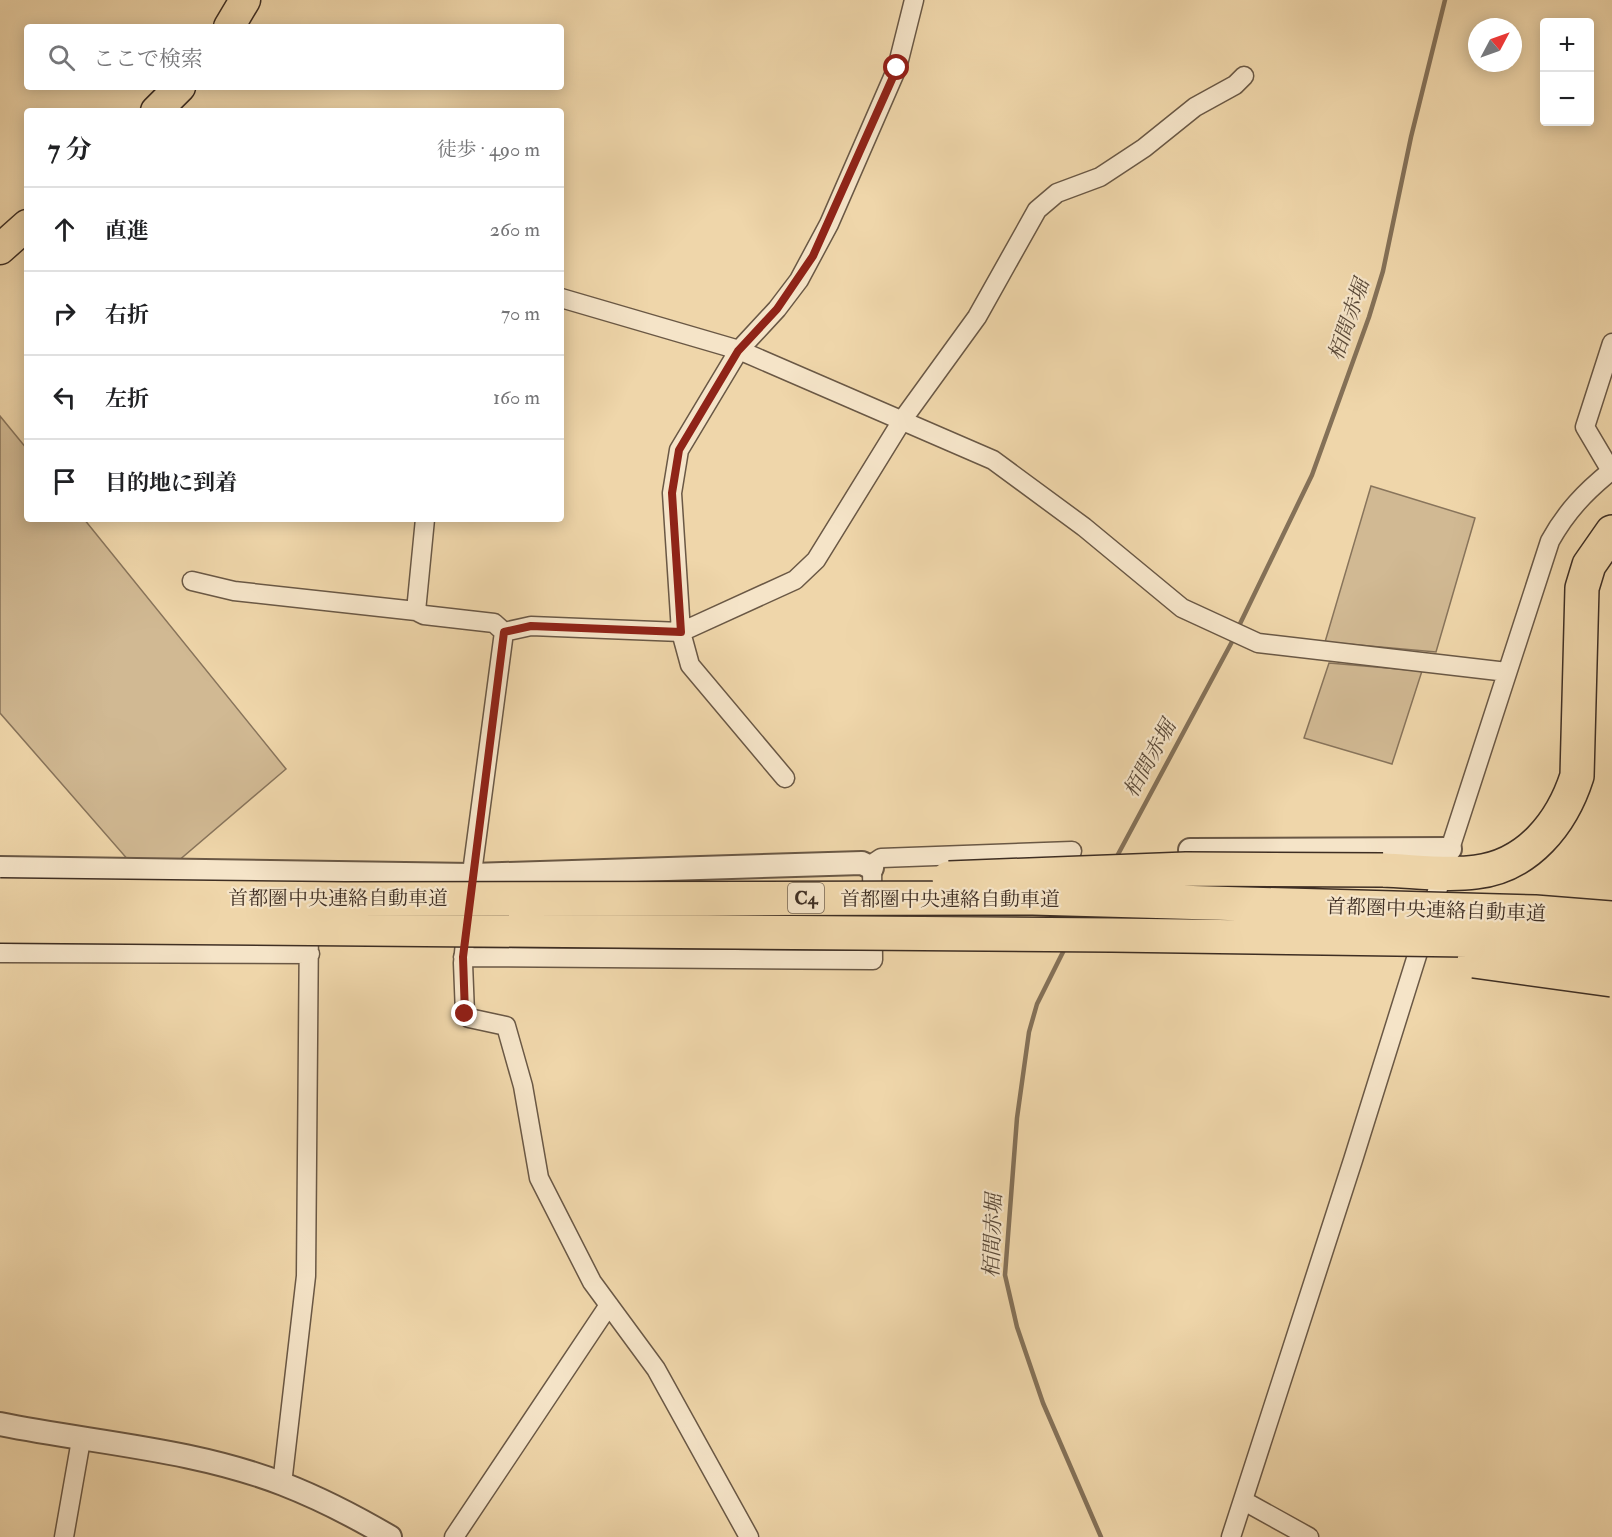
<!DOCTYPE html>
<html lang="ja">
<meta charset="utf-8">
<style>
:root{--surface:#fff;--page:#f6f6f6;--text:#202124;--muted:#757577;--line:#e0e0e0}
body{margin:0;font-family:"IM FELL Double Pica","Noto Serif JP",serif;background:var(--page);color:var(--text)}
.controls{position:absolute;right:18px;top:18px;display:grid;overflow:hidden;border-radius:6px;box-shadow:0 3px 15px #0003}
.controls button{width:54px;height:54px;display:grid;place-items:center;padding:0;border:0;border-bottom:2px solid var(--line);background:var(--surface);color:var(--text);font:30px sans-serif}
.compass{position:absolute;left:1468px;top:18px;width:54px;height:54px;border-radius:50%;background:var(--surface);box-shadow:0 3px 15px #0003;rotate:49deg}
.stop{position:absolute;width:18px;height:18px;margin:-14px;border:4px solid #8f2418;border-radius:50%;background:#fff}
.stop.end{background:#8f2418;border-color:#fff;box-shadow:0 2px 6px #0008}
.list{margin:0;padding:0;list-style:none}
h2{display:flex;justify-content:space-between;align-items:center;height:78px;margin:0;padding:0 24px;font-size:26px}
h2 small{font-size:20px;font-weight:400;color:var(--muted)}
.list li{display:grid;grid-template-columns:39px 1fr auto;gap:18px;align-items:center;box-sizing:border-box;height:84px;padding:0 24px;border-top:2px solid var(--line)}
.list b{display:block;font-size:22px;white-space:nowrap}
.list em{font-size:20px;font-style:normal;color:var(--muted)}
.icon{flex:none;width:33px;height:33px;fill:none;stroke:currentColor;stroke-width:2;stroke-linecap:round;stroke-linejoin:round}
.map{position:relative;flex:none;width:1612px;height:1537px;overflow:hidden}
.search{position:absolute;background:var(--surface);box-shadow:0 3px 15px #0003;left:24px;top:24px;width:540px;height:66px;display:flex;align-items:center;gap:15px;box-sizing:border-box;padding:0 21px;border-radius:6px;color:var(--muted);font-size:22px}
.panel{position:absolute;background:var(--surface);box-shadow:0 3px 15px #0003;left:24px;top:108px;width:540px;height:414px;border-radius:6px}
.map>svg:first-child{display:block}
.green{fill:#d1b993;stroke:#88745b;stroke-width:1.5}
.lines{fill:none;stroke-linecap:round;stroke-linejoin:round}
.stream{stroke:#847158;stroke-width:4.5}
.minor-casing{stroke:#6a5845;stroke-width:21}
.tertiary-casing{stroke:#6a5845;stroke-width:26}
.primary-casing{stroke:#3e2e23;stroke-width:33}
.motorway-casing{stroke:#3e2e23;stroke-width:36}
.minor{stroke:#f5e4c8;stroke-width:18}
.tertiary{stroke:#f5e4c8;stroke-width:22}
.primary{stroke:#efd6aa;stroke-width:30}
.motorway{stroke:#efd6aa;stroke-width:33}
.motorway-bridge-casing{stroke:#3e2e23;stroke-width:36;stroke-linecap:butt}
.motorway-bridge{stroke:#efd6aa;stroke-width:33}
.route{stroke:#8f2418;stroke-width:8}
.labels{text-anchor:middle;dominant-baseline:central;stroke-width:4.5;stroke-linejoin:round;paint-order:stroke}
.shield{fill:#f5e4c8;stroke:#756554;stroke-width:1.5}
.shield-label{font-size:18px;font-weight:bold;fill:#3e2e23}
.street-label{font-size:20px;fill:#3e2e23;stroke:#f5e4c8}
.water-label{font-size:21px;font-style:italic;fill:#5b4a39;stroke:#f5e4c8}
</style>
<div class="map">
<svg width="1612" height="1537" viewBox="0 0 1612 1537">
<rect width="100%" height="100%" fill="#efd6aa"/>
<filter id="stains"><feTurbulence type="fractalNoise" baseFrequency=".00333" numOctaves="4"/><feColorMatrix values="0 0 0 0 .2 0 0 0 0 .09 0 0 0 0 .02 0 0 0 .5 -.17"/></filter>
<radialGradient id="worn" r=".72"><stop offset=".6" stop-color="#630" stop-opacity="0"/><stop offset="1" stop-color="#630" stop-opacity=".3"/></radialGradient>
<!-- green -->
<path class="green" d="M0,416L27,449V519H84L286,769L150,885L0,713Z
M1371,486L1475,518L1436,652L1325,642Z
M1329,663L1422,671L1392,764L1304,738Z"/>
<g class="lines">
<!-- stream -->
<path class="stream" d="M1237,630L1312,475L1369,317L1383,271L1411,137L1445,0
M1115,860L1234,638
M1066,946L1037,1004L1029,1032L1017,1118L1005,1275L1017,1327L1043,1403L1101,1537"/>
<defs>
<path id="minor" d="M561,298L739,350L993,460L1084,527L1182,608L1258,643L1507,672
M192,581L234,591L416,611L424,615L494,623L504,632
M416,611L425,519
M504,632L531,626L681,632L795,580L816,560L903,419L977,317L1037,210L1057,193L1100,177L1144,148L1195,107L1235,85L1244,76
M785,778L690,665L681,632L672,493L679,450L739,350L777,309L799,280L829,224L897,68L914,0
M1447,858L1550,541C1566,512 1585,492 1611,471L1585,427L1612,343
M470,888L504,632
M467,922L463,963L465,1014L469,1018L506,1026L523,1086L539,1178L592,1282L656,1369L749,1537
M0,953L310,954
M463,957L873,960L872,864L881,858L1072,851
M282,1484L306,1276L309,922
M1244,1501L1309,1537
M64,1537L81,1440
M454,1537L609,1305
M1231,1537L1353,1160L1440,882"/>
<path id="tertiary" d="M1190,850L1450,849
M0,868L472,875L862,863L872,868
M0,1424C94,1443 193,1449 283,1484C319,1498 356,1517 390,1537"/>
<path id="primary" d="M229,27L245,0
M156,111L180,87
M0,249L27,225"/>
<path id="motorway" d="M1383,870C1413,871 1446,876 1476,872C1528,866 1562,823 1577,776L1582,588L1589,565L1612,532"/>
</defs>
<!-- minor casing -->
<use href="#minor" class="minor-casing"/>
<!-- tertiary casing -->
<use href="#tertiary" class="tertiary-casing"/>
<!-- primary casing -->
<use href="#primary" class="primary-casing"/>
<!-- motorway casing -->
<use href="#motorway" class="motorway-casing"/>
<!-- minor -->
<use href="#minor" class="minor"/>
<!-- tertiary -->
<use href="#tertiary" class="tertiary"/>
<!-- primary -->
<use href="#primary" class="primary"/>
<!-- motorway -->
<use href="#motorway" class="motorway"/>
<defs>
<path id="motorway-bridge" d="M949,878L1186,869L1383,870
M0,895L345,899L1033,898L1535,912L1612,918
M0,926L1112,935L1468,940L1612,948
M1474,961L1612,980"/>
</defs>
<!-- motorway-bridge casing -->
<use href="#motorway-bridge" class="motorway-bridge-casing"/>
<!-- motorway-bridge -->
<use href="#motorway-bridge" class="motorway-bridge"/>
</g>
<g class="lines">
<!-- route -->
<path class="route" d="M465,1014L463,957L504,632L531,626L681,632L672,493L679,450L738,351L777,309L813,256L897,68"/>
</g>
<g class="labels">
<!-- shield labels -->
<rect class="shield" x="788" y="883" width="36" height="30" rx="4.5"/>
<g class="shield-label">
<text x="806" y="898">C4</text>
</g>
<!-- street labels -->
<g class="street-label">
<text x="338" y="898">首都圏中央連絡自動車道</text>
<text x="950" y="899">首都圏中央連絡自動車道</text>
<text transform="translate(1436 910) rotate(2)">首都圏中央連絡自動車道</text>
</g>
<!-- water labels -->
<g class="water-label">
<text transform="translate(1349 320) rotate(-71)">栢間赤堀</text>
<text transform="translate(1150 759) rotate(-61)">栢間赤堀</text>
<text transform="translate(993 1236) rotate(-88)">栢間赤堀</text>
</g>
</g>
<rect width="100%" height="100%" filter="url(#stains)"/>
<rect width="100%" height="100%" fill="url(#worn)"/>
</svg>
<div class="controls">
<button>+</button>
<button>−</button>
</div>
<svg class="compass" viewBox="-18 -18 36 36"><path d="M0-13l5 13h-10z" fill="#e53935"/><path d="M0 13l5-13h-10z" fill="#757577"/></svg>
<div class="stop" style="left:897px;top:68px"></div>
<div class="stop end" style="left:465px;top:1014px"></div>
<div class="search"><svg class="icon" aria-label="search" viewBox="0 0 24 24"><circle cx="10" cy="10" r="6"/><path d="M15 15l6 6"/></svg>ここで検索</div>
<section class="panel">
<h2>7 分<small>徒歩 · 490 m</small></h2>
<ul class="list">
<li><svg class="icon" aria-label="ahead" viewBox="0 0 24 24"><path d="M12 20V5M6 11l6-6 6 6"/></svg><div><b>直進</b></div><em>260 m</em></li>
<li><svg class="icon" aria-label="right" viewBox="0 0 24 24"><path d="M7 20v-9h11M14 6l5 5-5 5"/></svg><div><b>右折</b></div><em>70 m</em></li>
<li><svg class="icon" aria-label="left" viewBox="0 0 24 24"><path d="M17 20v-9H6M10 6l-5 5 5 5"/></svg><div><b>左折</b></div><em>160 m</em></li>
<li><svg class="icon" aria-label="arrive" viewBox="0 0 24 24"><path d="M6 21V4h12l-3 4 3 4H6"/></svg><div><b>目的地に到着</b></div></li>
</ul>
</section>
</div>
